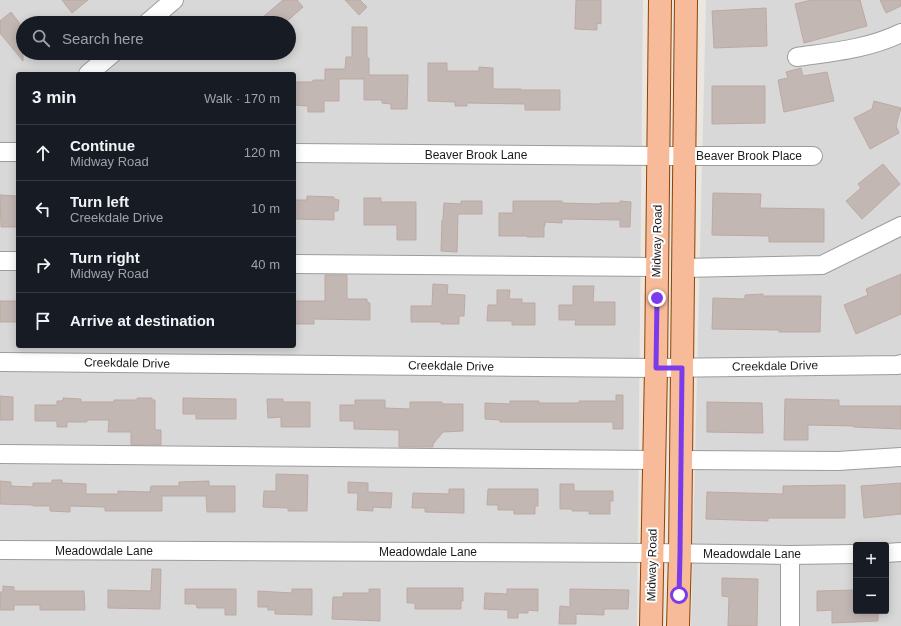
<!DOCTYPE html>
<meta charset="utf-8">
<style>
:root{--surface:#171b24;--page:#242831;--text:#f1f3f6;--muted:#9ea1a6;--line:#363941}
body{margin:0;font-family:Arial,sans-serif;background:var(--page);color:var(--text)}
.controls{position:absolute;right:12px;bottom:12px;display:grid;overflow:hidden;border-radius:4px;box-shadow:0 2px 10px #0003}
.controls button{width:36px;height:36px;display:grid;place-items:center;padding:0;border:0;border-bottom:1px solid var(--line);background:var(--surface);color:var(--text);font:20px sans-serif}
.stop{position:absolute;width:12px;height:12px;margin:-9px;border:3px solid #7c3aed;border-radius:50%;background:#fff}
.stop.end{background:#7c3aed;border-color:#fff;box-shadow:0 1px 4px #0008}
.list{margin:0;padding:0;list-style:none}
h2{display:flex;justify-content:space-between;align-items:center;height:52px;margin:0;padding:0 16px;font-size:17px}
h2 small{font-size:13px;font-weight:400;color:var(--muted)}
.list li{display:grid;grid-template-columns:26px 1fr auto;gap:12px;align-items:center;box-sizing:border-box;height:56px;padding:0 16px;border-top:1px solid var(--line)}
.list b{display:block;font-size:15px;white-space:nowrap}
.list p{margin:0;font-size:13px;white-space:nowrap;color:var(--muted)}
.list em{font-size:13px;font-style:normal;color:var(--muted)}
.icon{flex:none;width:22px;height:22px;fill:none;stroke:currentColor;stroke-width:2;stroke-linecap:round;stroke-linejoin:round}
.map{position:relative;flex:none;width:901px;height:626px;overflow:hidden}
.search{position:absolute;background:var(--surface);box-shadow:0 2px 10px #0003;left:16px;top:16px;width:280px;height:44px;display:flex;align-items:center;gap:10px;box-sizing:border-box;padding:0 14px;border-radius:22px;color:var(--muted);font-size:15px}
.panel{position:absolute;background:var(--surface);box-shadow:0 2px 10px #0003;left:16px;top:72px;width:280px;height:276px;border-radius:4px}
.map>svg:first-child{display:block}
.residential{fill:#d9d8d8;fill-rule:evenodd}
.building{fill:#c3b7b4;stroke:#bda9a3}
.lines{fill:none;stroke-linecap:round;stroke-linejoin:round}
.minor-casing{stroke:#9c9c9c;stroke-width:20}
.major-casing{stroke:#8d4304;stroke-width:24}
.minor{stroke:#fff;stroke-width:18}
.major{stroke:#f8bb99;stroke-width:22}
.route{stroke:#7c3aed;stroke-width:5}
.labels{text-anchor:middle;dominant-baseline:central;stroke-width:4;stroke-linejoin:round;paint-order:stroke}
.street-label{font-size:12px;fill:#1b1b1b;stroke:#fff}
</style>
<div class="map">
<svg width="901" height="626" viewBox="0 0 901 626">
<rect width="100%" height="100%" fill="#ece6e0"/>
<!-- residential -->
<path class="residential" d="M0,0H643L637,626H0ZM23,23H289V53H23ZM18,74H294V346H18Z
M706,0H901V626H691ZM856,545H886V611H856Z"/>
<!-- building -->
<path class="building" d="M62,0H88L72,13Z
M283,0H297L303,7L285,23H256Z
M345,0H360L367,7L359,15Z
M576,0H601V24L597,23V30L575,29Z
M811,0H860L867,26L804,43L795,4Z
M880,0H901V6L886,13Z
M766,8L767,46L714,48L712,11Z
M11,12L23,28V61L0,33V21Z
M352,27H367V58H369V75H408L407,109H391V104L382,103V100H364V79H339V101H324V112H308V106L294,105V85H295V82H313V80H325V69H345L346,57H352Z
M428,63H447V71H479V67L493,68V89H521V90H560V110H525V104L467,103V106H455V102L428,101Z
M801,68L803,76L827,72L834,101L784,112L778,80L788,78L786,72Z
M712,86H765V123L712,124Z
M874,101L901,108L896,126L899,133L870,149L854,118L872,109Z
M883,164L900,184L862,219L846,201L861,188L858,184Z
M713,193L761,194L760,208L824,209V242H769V236L712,235Z
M0,195L18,196V227H1Z
M307,196L334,197V199L339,200L338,211H334V220L294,219V200H307Z
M364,198H381V202H416V240H397V225H364Z
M461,201H482V214H458L457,252L441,251L442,220H443L444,203L461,204Z
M513,201H562V203L600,204V203H620V201L631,202L630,227H620V220L562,219V223L545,222V226H544V237H527V236H499V213H513Z
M901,274V314L856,334L844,305L868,295L866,289Z
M325,275H347V299H367V302L370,303V320L314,319V324H294V301H325Z
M433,284L448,285L447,294L465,295L464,316H459V324H441V322H411V306H432Z
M573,286H594L593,302H615V325H575L576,320H559V305H573Z
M497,290H510L509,299H522V303H535V325H512V321H487L488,305H497Z
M763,294V296H821L820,332H779V330L712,329L713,298L745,299V295Z
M0,301H18V322H0Z
M616,395H623V429H613V422H500V420L485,419V403L510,404V401H539V403H579V401H616Z
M0,396L13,397V420H0Z
M63,398L81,399V402H114V400H137V398H152V400H155V430H161V445H131V432H108L109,420H87V422H67V427H57V421H35V405H57V401H63Z
M183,398L236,399V419H196V414H183Z
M267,399H283V402H310V427H281V417L268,418Z
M785,399L839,400V406H901V429L854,427V426L808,425V440H784Z
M355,400H385V408L410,409V402H442V404H463V431L443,432L433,444V447H399V430L354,429V421H340V405H355Z
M707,402L762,403L763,433L707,432Z
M276,474L308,475L307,511H288V508L263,507L264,491H276Z
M52,480H62V483L86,484V494H118V491L150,492L151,486H179V482L209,481V486H235V512H207L206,496H162V511H105V507L70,506V512L50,511V506H33V505L0,504V481L11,482V486L33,487V483H52Z
M348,482L368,483V492L392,493L391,508L373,507V511L357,510L358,493H348Z
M901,483V514L864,518L861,486Z
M560,484H574V491H613V501H610V514H589V511H572V509H560Z
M845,485V518H768V521L706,519L707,492L783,494V486Z
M449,489H464V513L425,512V508H412L413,493L449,494Z
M488,489H538V506H535V514H514V510H498V505H487Z
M152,569H161L160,609L108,608V590L151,591Z
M722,578L758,579L757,626H728L729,597L722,596Z
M3,586L14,587V591H84L85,610H40V605H14V610H0V592H3Z
M407,588H463V601H461V609H415V603H407Z
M185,589H236V615H225V608H197L196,604H185Z
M292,589H312V615L275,614V610H268V607H258V591L292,593Z
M369,589H380V621L332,619L333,597H343V593H369Z
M507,589H538V611L528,610V613H518V618H508V610L484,609L485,593L507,594Z
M570,589L629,590L628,609H604V615L576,614V624H559L560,606L570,607Z
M856,590V611H878V621L832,623V610L817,611V591Z"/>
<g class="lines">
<defs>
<path id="minor" d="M147,23L174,0
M797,57C832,52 868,49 901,33
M88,74L113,53
M0,152H18
M294,153L658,156H813
M0,261H18
M294,264L657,267
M683,268L822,265L901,226
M0,362L656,368L898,365L901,364
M0,454L654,460
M681,460L838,461L901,457
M0,550L653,553L790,555L856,554
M886,553L901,552
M790,555V626"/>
<path id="major" d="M651,626L656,368L660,0
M678,626L680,554L686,0"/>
</defs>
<!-- minor casing -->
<use href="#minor" class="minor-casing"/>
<!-- major casing -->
<use href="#major" class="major-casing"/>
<!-- minor -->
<use href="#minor" class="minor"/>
<!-- major -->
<use href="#major" class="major"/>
</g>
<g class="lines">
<!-- route -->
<path class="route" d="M657,298L656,368H682L680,554L679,595"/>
</g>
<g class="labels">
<!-- street labels -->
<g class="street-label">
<text x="476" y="155">Beaver Brook Lane</text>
<text x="749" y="156">Beaver Brook Place</text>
<text transform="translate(657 241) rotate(-89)">Midway Road</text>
<text transform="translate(127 363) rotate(1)">Creekdale Drive</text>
<text transform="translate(451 366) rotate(1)">Creekdale Drive</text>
<text transform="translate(775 366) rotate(-1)">Creekdale Drive</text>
<text x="104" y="551">Meadowdale Lane</text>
<text x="428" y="552">Meadowdale Lane</text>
<text x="752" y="554">Meadowdale Lane</text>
<text transform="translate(652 565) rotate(-89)">Midway Road</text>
</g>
</g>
</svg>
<div class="controls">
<button>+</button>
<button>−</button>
</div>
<div class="stop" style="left:679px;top:595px"></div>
<div class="stop end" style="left:657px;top:298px"></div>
<div class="search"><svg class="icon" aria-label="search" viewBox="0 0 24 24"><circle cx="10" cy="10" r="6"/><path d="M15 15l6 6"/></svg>Search here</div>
<section class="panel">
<h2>3 min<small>Walk · 170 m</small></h2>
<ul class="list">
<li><svg class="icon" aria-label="ahead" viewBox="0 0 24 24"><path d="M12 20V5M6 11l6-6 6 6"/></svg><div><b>Continue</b><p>Midway Road</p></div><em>120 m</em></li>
<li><svg class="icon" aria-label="left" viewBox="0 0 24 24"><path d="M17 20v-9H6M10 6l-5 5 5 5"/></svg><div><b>Turn left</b><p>Creekdale Drive</p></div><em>10 m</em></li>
<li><svg class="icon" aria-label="right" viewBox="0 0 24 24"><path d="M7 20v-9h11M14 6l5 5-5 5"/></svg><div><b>Turn right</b><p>Midway Road</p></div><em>40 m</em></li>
<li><svg class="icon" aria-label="arrive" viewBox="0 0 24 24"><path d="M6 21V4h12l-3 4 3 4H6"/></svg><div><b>Arrive at destination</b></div></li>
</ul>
</section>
</div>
